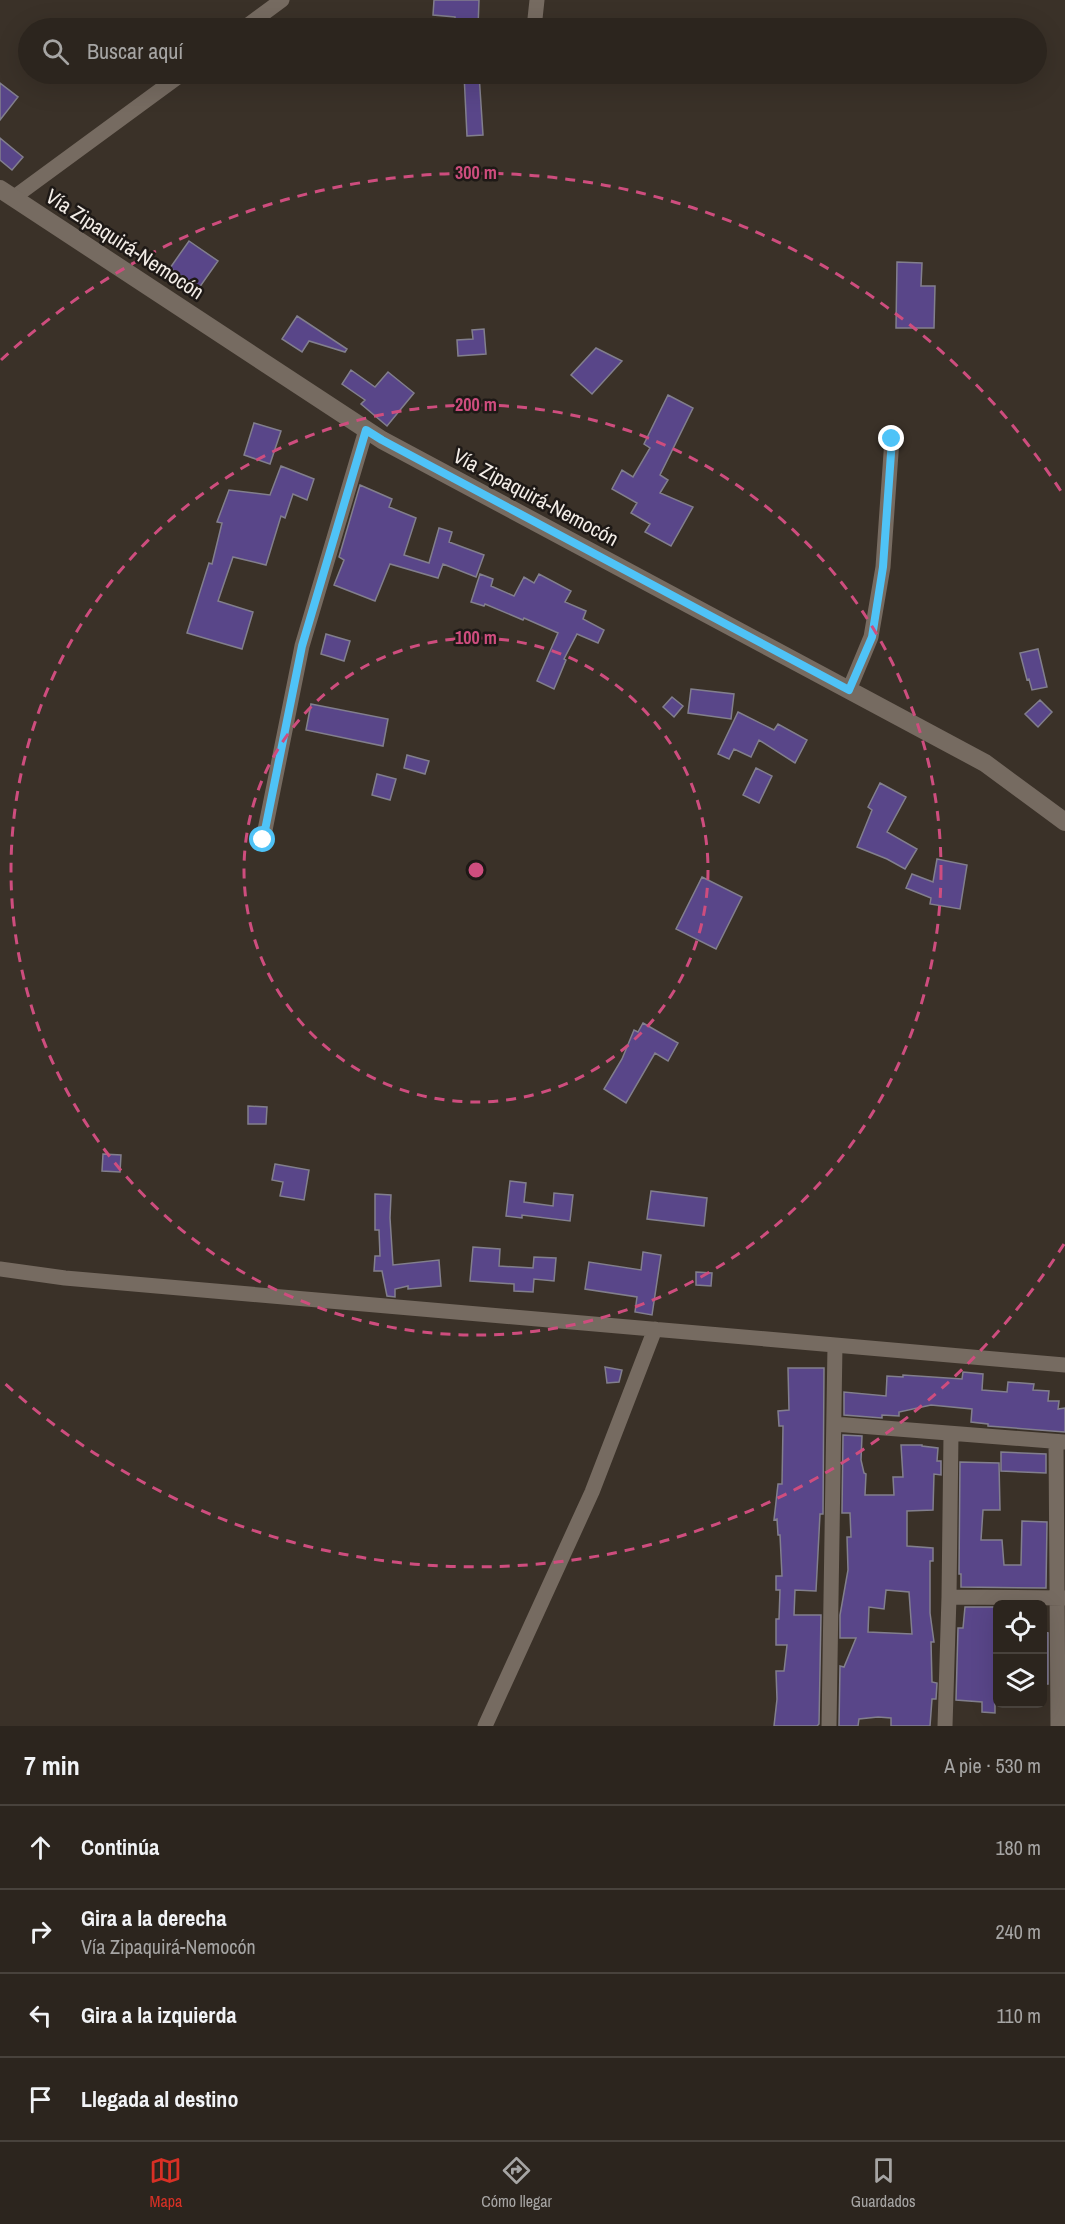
<!DOCTYPE html>
<html lang="es">
<meta charset="utf-8">
<style>
:root{--surface:#2c251e;--page:#342d27;--text:#f1f3f6;--muted:#a6a5a4;--line:#48423c;--accent:#d93025}
body{margin:0;font-family:"Archivo Narrow",sans-serif;background:var(--page);color:var(--text)}
.controls{position:absolute;right:18px;bottom:18px;display:grid;overflow:hidden;border-radius:9px;box-shadow:0 6px 24px #0002}
.controls button{width:54px;height:54px;display:grid;place-items:center;padding:0;border:0;border-bottom:2px solid var(--line);background:var(--surface);color:var(--text);font:30px sans-serif}
.stop{position:absolute;width:18px;height:18px;margin:-14px;border:4px solid #4fc3f7;border-radius:50%;background:#fff}
.stop.end{background:#4fc3f7;border-color:#fff;box-shadow:0 2px 6px #0008}
.list{margin:0;padding:0;list-style:none}
h2{display:flex;justify-content:space-between;align-items:center;height:78px;margin:0;padding:0 24px;font-size:26px}
h2 small{font-size:20px;font-weight:400;color:var(--muted)}
.list li{display:grid;grid-template-columns:39px 1fr auto;gap:18px;align-items:center;box-sizing:border-box;height:84px;padding:0 24px;border-top:2px solid var(--line)}
.list b{display:block;font-size:22px;white-space:nowrap}
.list p{margin:0;font-size:20px;white-space:nowrap;color:var(--muted)}
.list em{font-size:20px;font-style:normal;color:var(--muted)}
.icon{flex:none;width:33px;height:33px;fill:none;stroke:currentColor;stroke-width:2;stroke-linecap:round;stroke-linejoin:round}
.map{position:relative;flex:none;width:1065px;height:1726px;overflow:hidden}
.search{position:absolute;background:var(--surface);box-shadow:0 6px 24px #0002;left:18px;right:18px;top:18px;height:66px;display:flex;align-items:center;gap:15px;box-sizing:border-box;padding:0 21px;border-radius:33px;color:var(--muted);font-size:22px}
.sheet{height:414px;background:var(--surface)}
nav{display:flex;justify-content:space-around;align-items:center;box-sizing:border-box;height:84px;border-top:2px solid var(--line);background:var(--surface);font-size:16px;color:var(--muted)}
nav a{display:grid;justify-items:center;gap:3px}
nav .on{color:var(--accent)}
.map>svg:first-child{display:block}
.building{fill:#594689;stroke:#827f8d;stroke-width:1.5;fill-rule:evenodd}
.lines{fill:none;stroke-linecap:round;stroke-linejoin:round}
.street{stroke:#766b61;stroke-width:15}
.secondary{stroke:#766b61;stroke-width:18}
.route{stroke:#4fc3f7;stroke-width:8}
.ring{fill:none;stroke:#ce4d7e;stroke-width:3;stroke-dasharray:10 8}
.labels{text-anchor:middle;dominant-baseline:central;stroke-width:5;stroke-linejoin:round;paint-order:stroke}
.street-label{font-size:21px;fill:#f3ede7;stroke:#1e1916}
.centre{fill:#ce4d7e;stroke:#1e1916;stroke-width:3}
.ring-label{font-size:18px;text-anchor:middle;font-weight:bold;fill:#ce4d7e;stroke:#1e1916;stroke-width:5;stroke-linejoin:round;paint-order:stroke}
</style>
<div class="map">
<svg width="1065" height="1726" viewBox="0 0 1065 1726">
<rect width="100%" height="100%" fill="#3a3128"/>
<!-- building -->
<path class="building" d="M434,0H479L478,28H455V17L433,15Z
M464,74H479L483,135L467,136Z
M0,83L18,97L0,120Z
M0,138L23,157L12,170L0,160Z
M189,241L218,261L199,288L170,268Z
M897,262L922,263L921,286H935L934,328H896Z
M297,316L347,349L345,352L309,341L302,352L282,339Z
M484,329L486,354L458,356L457,340L473,339L472,330Z
M596,348L622,361L592,394L571,375Z
M351,370L375,387L388,372L414,393L387,426L361,404L365,400L342,384Z
M668,395L693,408L660,475L668,480L660,493L693,507L671,546L645,532L650,524L631,513L637,503L612,489L622,470L633,477L650,448L644,444Z
M254,423L281,431L270,464L244,455Z
M281,466L314,479L307,500L293,494L285,518L281,516L266,565L233,557L218,601L253,612L242,649L187,633L209,563L212,564L222,523L217,522L229,490L270,495Z
M360,485L392,499L389,507L416,518L404,555L429,563L439,528L452,532L449,542L484,555L476,577L443,564L438,578L390,564L375,601L334,585L344,560L339,557Z
M480,574L493,579L491,586L514,596L524,577L534,583L539,574L571,591L565,602L586,611L583,619L604,630L598,643L577,634L564,659L566,660L554,689L537,681L558,633L524,618L523,620L485,604L484,606L471,602Z
M326,634L350,641L344,661L321,654Z
M1038,649L1047,687L1032,690L1029,679L1027,680L1020,653Z
M691,689L734,694L731,719L688,713Z
M672,697L683,706L674,717L663,707Z
M1040,700L1052,712L1038,727L1025,714Z
M311,704L388,719L383,746L306,730Z
M738,712L774,730L778,724L807,740L795,763L759,740L751,757L734,749L729,759L718,754Z
M407,755L429,761L425,774L404,768Z
M756,768L772,776L759,803L743,795Z
M377,774L396,779L390,800L372,795Z
M880,783L906,797L887,832L917,849L905,869L887,859L857,847L872,810L868,807Z
M937,859L967,865L960,909L930,904L931,898L906,888L912,874L933,882Z
M702,877L742,897L716,949L676,929Z
M643,1023L678,1043L668,1061L655,1053L626,1103L604,1089L622,1059L634,1030L638,1032Z
M248,1106L267,1107L266,1124H248Z
M103,1154L121,1155L120,1172L102,1171Z
M275,1164L309,1170L304,1200L280,1196L283,1182L272,1180Z
M510,1181L526,1183L524,1202L553,1206L554,1193L573,1195L570,1221L522,1215V1218L506,1216Z
M651,1191L707,1198L704,1226L647,1219Z
M375,1194L391,1195L390,1218L393,1265L439,1260L441,1286L408,1289V1286L395,1289V1297L387,1296L382,1271H374L375,1256H380L379,1230H375Z
M473,1247L500,1249L499,1266L533,1268L534,1257L556,1258L554,1281L534,1279L533,1292L514,1291V1284L470,1281Z
M643,1252L661,1255L652,1315L635,1312L637,1297L585,1289L589,1262L641,1270Z
M696,1272L712,1273L711,1286L696,1285Z
M605,1367L622,1370L619,1382L607,1383Z
M788,1368H824L823,1514H820L816,1591L795,1590L794,1615H821L819,1724L817,1726H774L777,1699L776,1671H784L787,1645H776V1619H779L780,1590H776V1576H782L780,1535H778L777,1519L774,1520L778,1484H782L783,1426H779L778,1411L789,1410Z
M963,1372L983,1374L982,1390L1007,1392L1008,1382L1034,1384L1033,1390L1049,1391L1048,1401H1059L1058,1409L1065,1408V1432L988,1426V1424L971,1422L972,1409L931,1405L899,1412V1416L882,1415V1418L844,1415V1392L886,1396L887,1376L903,1377V1375L962,1379Z
M843,1435L862,1436L861,1460L864,1473L866,1474L865,1495H894L893,1477H903L901,1445H922V1446L938,1448L937,1461H941V1475L934,1474L933,1510L907,1511V1546L933,1548V1561H930V1613L934,1642H931L932,1682L937,1683L936,1699H932L930,1726H891V1718L878,1717L859,1719L858,1726H839L840,1666L844,1667L856,1638H840V1615L848,1570L847,1537H851L850,1513H842ZM886,1590L909,1592L912,1634L868,1632L869,1607L884,1609Z
M1001,1452L1046,1454V1473L1001,1471Z
M960,1462L999,1463L1000,1510H983L981,1540H1002L1004,1565H1021L1022,1521L1047,1522L1046,1588L961,1587V1574H959Z
M965,1607H998V1704H995V1713L982,1712V1702L956,1700L958,1628H963Z
M1042,1632L1048,1633V1684H1042Z"/>
<g class="lines">
<!-- street -->
<path class="street" d="M244,28L282,0
M534,28L537,0
M13,198L182,74
M849,690L871,637L883,567L892,439
M263,840L302,646L366,430
M0,1269L65,1278L1065,1365
M834,1424L1064,1442
M1056,1442L1058,1726
M949,1597L1065,1598
M485,1726L592,1492L655,1329
M829,1726L835,1345
M945,1726L949,1597L951,1434"/>
<!-- secondary -->
<path class="secondary" d="M0,189L382,440L985,763L1065,822"/>
</g>
<g class="lines">
<!-- route -->
<path class="route" d="M263,840L302,646L366,430L382,440L849,690L872,637L883,567L892,439"/>
</g>
<!-- distance rings -->
<g class="ring">
<circle cx="476" cy="870" r="232"/>
<circle cx="476" cy="870" r="465"/>
<path d="M1064 1244A697 697 0 0 1 1 1380M1 360A697 697 0 0 1 1064 496"/>
</g>
<g class="labels">
<!-- street labels -->
<g class="street-label">
<text transform="translate(125 244) rotate(33)">Vía Zipaquirá-Nemocón</text>
<text transform="translate(536 497) rotate(28)">Vía Zipaquirá-Nemocón</text>
</g>
</g>
<circle cx="476" cy="870" r="9" class="centre"/>
<g class="ring-label">
<text x="476" y="179">300 m</text>
<text x="476" y="411">200 m</text>
<text x="476" y="644">100 m</text>
</g>
</svg>
<div class="controls">
<button><svg class="icon" aria-label="locate" viewBox="0 0 24 24"><circle cx="12" cy="12" r="6"/><path d="M12 2v4M12 18v4M2 12h4M18 12h4"/></svg></button>
<button><svg class="icon" aria-label="layers" viewBox="0 0 24 24"><path d="M12 4l9 5-9 5-9-5zM3 14l9 5 9-5"/></svg></button>
</div>
<div class="stop" style="left:263px;top:840px"></div>
<div class="stop end" style="left:892px;top:439px"></div>
<div class="search"><svg class="icon" aria-label="search" viewBox="0 0 24 24"><circle cx="10" cy="10" r="6"/><path d="M15 15l6 6"/></svg>Buscar aquí</div>
</div>
<section class="sheet">
<h2>7 min<small>A pie · 530 m</small></h2>
<ul class="list">
<li><svg class="icon" aria-label="ahead" viewBox="0 0 24 24"><path d="M12 20V5M6 11l6-6 6 6"/></svg><div><b>Continúa</b></div><em>180 m</em></li>
<li><svg class="icon" aria-label="right" viewBox="0 0 24 24"><path d="M7 20v-9h11M14 6l5 5-5 5"/></svg><div><b>Gira a la derecha</b><p>Vía Zipaquirá-Nemocón</p></div><em>240 m</em></li>
<li><svg class="icon" aria-label="left" viewBox="0 0 24 24"><path d="M17 20v-9H6M10 6l-5 5 5 5"/></svg><div><b>Gira a la izquierda</b></div><em>110 m</em></li>
<li><svg class="icon" aria-label="arrive" viewBox="0 0 24 24"><path d="M6 21V4h12l-3 4 3 4H6"/></svg><div><b>Llegada al destino</b></div></li>
</ul>
</section>
<nav>
<a class="on"><svg class="icon" aria-label="map" viewBox="0 0 24 24"><path d="M3 6l6-2 6 2 6-2v14l-6 2-6-2-6 2zM9 4v14M15 6v14"/></svg>Mapa</a>
<a><svg class="icon" aria-label="directions" viewBox="0 0 24 24"><path d="M12 3l9 9-9 9-9-9zM9 14v-3h6M13 9l2 2-2 2"/></svg>Cómo llegar</a>
<a><svg class="icon" aria-label="saved" viewBox="0 0 24 24"><path d="M7 4h10v16l-5-4-5 4z"/></svg>Guardados</a>
</nav>
